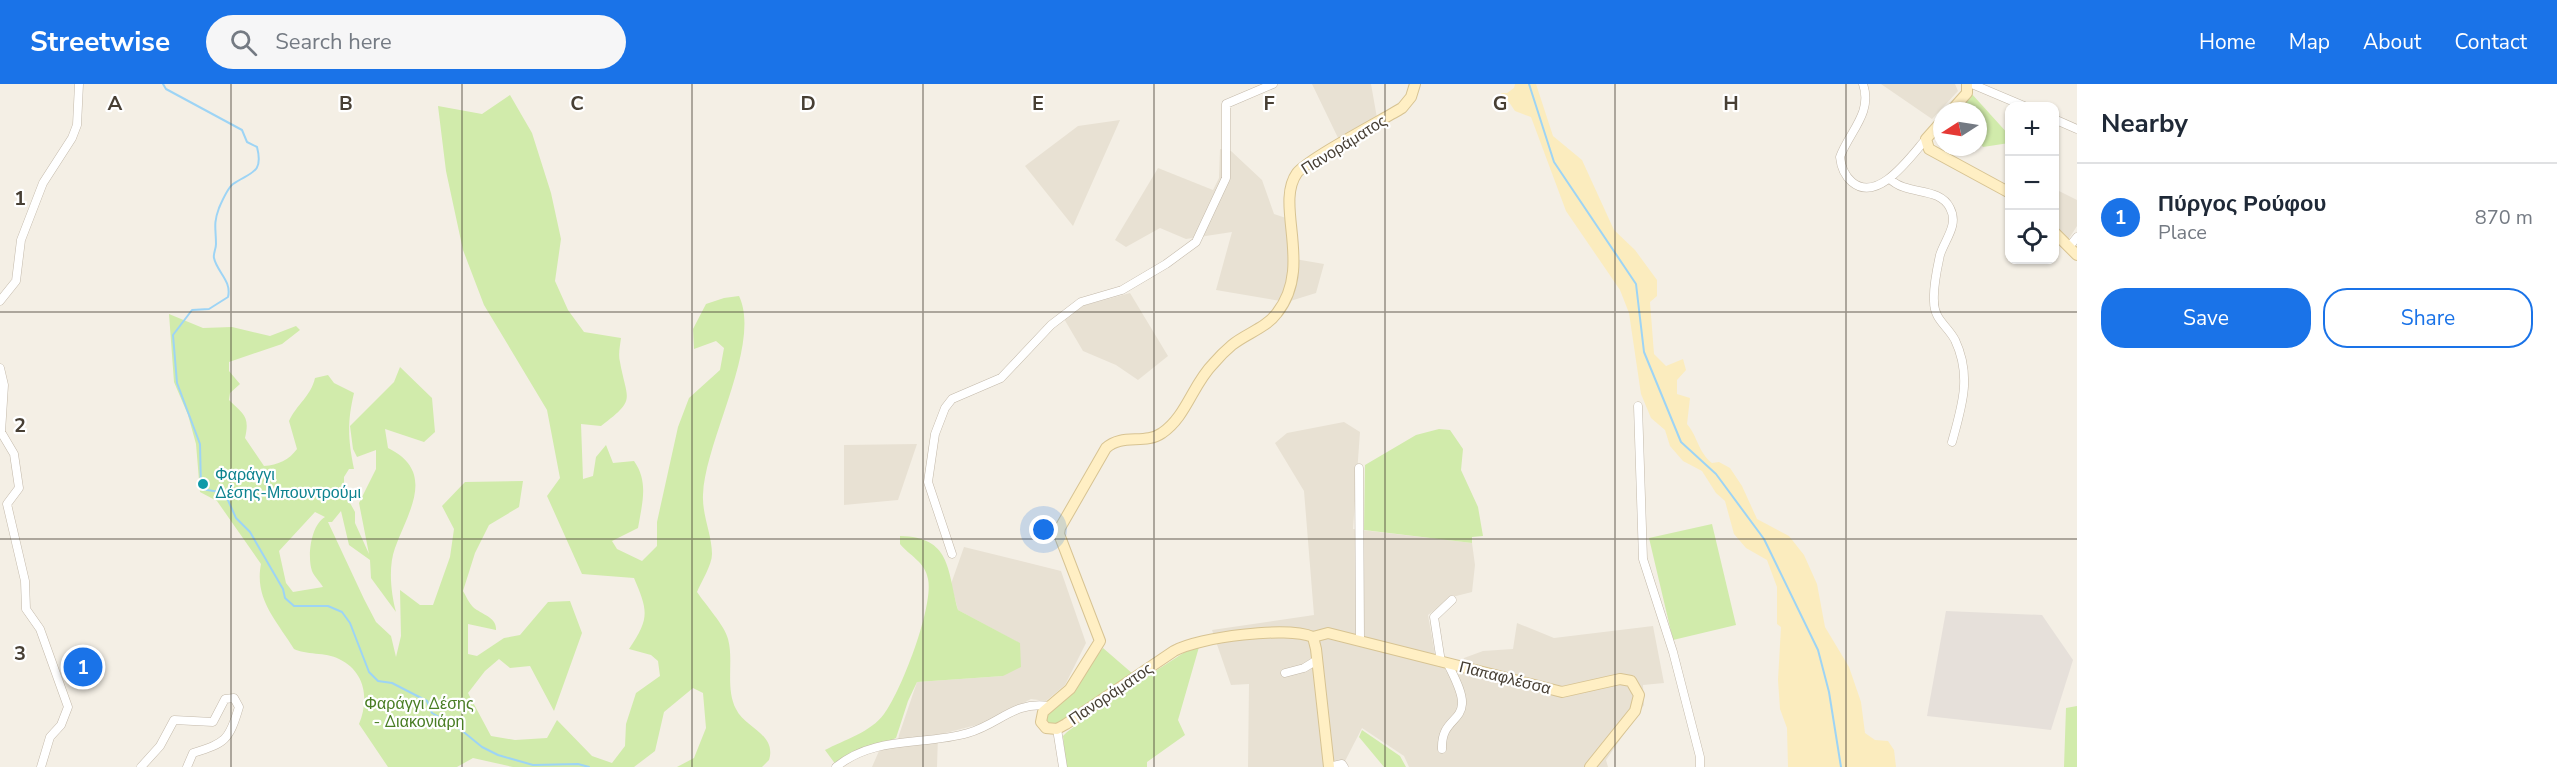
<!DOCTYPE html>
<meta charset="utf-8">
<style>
:root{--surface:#fff;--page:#f6f6f7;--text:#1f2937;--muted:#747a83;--line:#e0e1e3;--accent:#1a73e8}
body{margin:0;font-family:"Nunito Sans",sans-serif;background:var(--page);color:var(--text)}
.controls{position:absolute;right:18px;top:18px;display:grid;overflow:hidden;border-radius:12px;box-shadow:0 2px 4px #0004}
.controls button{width:54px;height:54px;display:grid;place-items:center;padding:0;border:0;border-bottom:2px solid var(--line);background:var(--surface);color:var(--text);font:30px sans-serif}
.compass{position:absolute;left:1933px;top:18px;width:54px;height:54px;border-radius:50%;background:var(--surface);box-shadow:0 2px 4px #0004;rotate:258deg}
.you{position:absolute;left:1044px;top:446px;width:21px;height:21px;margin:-15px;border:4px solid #fff;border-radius:50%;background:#1a73e8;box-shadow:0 0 0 9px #1a73e833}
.badge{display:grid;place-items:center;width:39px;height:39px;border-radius:50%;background:var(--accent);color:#fff;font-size:20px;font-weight:700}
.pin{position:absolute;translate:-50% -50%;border:3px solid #fff;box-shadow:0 2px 6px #0006}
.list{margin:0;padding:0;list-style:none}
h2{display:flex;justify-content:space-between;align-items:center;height:78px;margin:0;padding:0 24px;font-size:26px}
h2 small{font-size:20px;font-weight:400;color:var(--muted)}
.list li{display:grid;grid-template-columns:39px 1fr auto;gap:18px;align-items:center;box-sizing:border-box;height:108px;padding:0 24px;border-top:2px solid var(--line)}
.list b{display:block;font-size:22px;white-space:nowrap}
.list p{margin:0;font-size:20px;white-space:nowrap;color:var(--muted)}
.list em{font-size:20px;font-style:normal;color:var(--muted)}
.actions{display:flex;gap:12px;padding:18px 24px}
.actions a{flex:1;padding:14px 0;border:2px solid var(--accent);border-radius:24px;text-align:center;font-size:21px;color:var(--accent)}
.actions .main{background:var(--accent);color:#fff}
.icon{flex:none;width:33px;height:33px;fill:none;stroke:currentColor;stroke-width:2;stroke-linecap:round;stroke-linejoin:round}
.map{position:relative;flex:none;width:2077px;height:683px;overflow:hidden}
header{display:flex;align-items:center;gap:36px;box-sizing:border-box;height:84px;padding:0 30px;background:var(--accent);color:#fff}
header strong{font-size:28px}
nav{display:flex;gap:33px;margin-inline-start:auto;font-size:21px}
.search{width:420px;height:54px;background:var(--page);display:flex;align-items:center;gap:15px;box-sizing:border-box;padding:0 21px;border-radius:33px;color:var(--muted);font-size:22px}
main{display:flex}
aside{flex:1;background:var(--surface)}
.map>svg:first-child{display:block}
.residential{fill:#e8e1d3}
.industrial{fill:#e6e0da}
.green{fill:#d1ebab;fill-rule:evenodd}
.sand{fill:#fbecbe}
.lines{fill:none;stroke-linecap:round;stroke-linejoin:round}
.stream{stroke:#9dd4f5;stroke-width:2}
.street-casing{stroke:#c3b9aa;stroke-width:9}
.secondary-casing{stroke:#d7c392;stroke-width:12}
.street{stroke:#fff;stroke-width:8}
.secondary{stroke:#ffefc4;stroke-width:10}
.grid{fill:none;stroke:#473f34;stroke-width:1.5;stroke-opacity:0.55}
.culture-dot{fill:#0f9aa8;stroke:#fff;stroke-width:2}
.labels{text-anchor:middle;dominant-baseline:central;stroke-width:4.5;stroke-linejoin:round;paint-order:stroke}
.street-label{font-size:16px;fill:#473f34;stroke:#fff}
.culture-label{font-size:16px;fill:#0d838f;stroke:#fff;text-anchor:start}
.park-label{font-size:16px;fill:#497d24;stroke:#fff}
.grid-label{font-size:20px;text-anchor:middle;font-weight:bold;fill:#473f34;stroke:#fff;stroke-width:4.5;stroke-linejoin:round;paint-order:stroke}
</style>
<header>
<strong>Streetwise</strong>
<div class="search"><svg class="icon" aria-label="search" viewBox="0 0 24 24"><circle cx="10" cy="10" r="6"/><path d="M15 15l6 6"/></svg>Search here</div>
<nav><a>Home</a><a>Map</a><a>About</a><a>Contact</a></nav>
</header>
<main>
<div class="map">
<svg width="2077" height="683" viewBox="0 0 2077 683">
<rect width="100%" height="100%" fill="#f4efe5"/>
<!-- residential -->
<path class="residential" d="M1312,0H1371L1377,34L1340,58Z
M1881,0H1955L1958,7L1932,35Z
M1120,36L1073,142L1025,82L1078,42Z
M1220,65L1231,67L1262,96L1274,130L1286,134L1289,174L1324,180L1316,209L1287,218L1216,206L1232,148L1186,155L1160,144L1126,163L1115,156L1158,84L1213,106L1219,94Z
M2055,105L2077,116V142L2068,156L2055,141Z
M1130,209L1168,272L1138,296L1116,281L1083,267L1060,228Z
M1344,338L1360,348L1353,445L1472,459L1475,481L1472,508L1452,513L1428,531L1437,582L1459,587L1464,574L1483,567L1513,565L1517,539L1554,554L1653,542L1664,599L1643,601L1644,621L1606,676L1608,683H1409L1404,672L1362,644L1342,683H1248L1249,600L1231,601L1212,546L1314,531L1304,407L1275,359L1287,349Z
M917,360L898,416L844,421V361Z
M964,463L1061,487L1086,559L1065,601L1046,617L1031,615L984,639L938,651L937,683H872L879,667L897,662L899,651L917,598L1003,592L1019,559L958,526L951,500Z"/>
<!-- industrial -->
<path class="industrial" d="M1946,527L2042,531L2073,576L2051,646L1927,632Z"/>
<!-- green -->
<path class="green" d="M1971,9L2009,51V59L1983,63L1978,56V27H1954Z
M510,11L532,49L551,109L561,155L555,197L568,226L584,248L621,254C620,262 618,271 620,278C627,317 637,315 601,342L581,340L583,395L593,392L596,373L606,361L613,379L634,377C649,398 642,420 638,444L612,457L617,465L642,477L657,462V438L678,343L689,314L720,286L724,264L716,257L694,265L693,245L706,220L724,214L739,212C762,260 705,356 703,411C702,431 712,451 712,470C712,481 701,498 697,508C705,520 725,542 728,555C734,576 725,604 736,625C745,644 777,650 769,676L762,683H677L694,674L706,644L703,609L693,604L664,628L655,667L634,683H513L473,674L457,683H388L359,640C369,616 366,588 339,575C326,568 305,571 294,565C277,537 254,515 261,480L217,417L200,408L196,360L188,331L174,298L169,230L203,244L232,243L270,252L296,242L300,246L282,260L229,278V287L240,300L230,309L229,316C244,331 250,332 245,354L264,382C278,381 289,376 297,365L289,337C297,320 311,312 315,294L328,291L334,299L354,309C347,339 348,355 354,385H349L344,393V408L355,428V439L369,470L359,419L376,385V366L357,373L353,365L350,342L394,298L400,283L432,314L435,348L424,358L385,345L388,364C437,388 408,428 395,464C388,483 391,509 396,528L371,494L370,476L349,461L341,427L332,438H328L364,515L376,538L391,552L396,573L401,552L400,506L420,521H433L450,473L454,445L442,422L465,398L523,397L519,423L489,441L475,469L463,507C466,512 469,519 473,523C482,531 497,533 496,546L468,540V570L477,572L504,554L520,551L548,518L570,517L582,549L554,627L530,582L510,584L499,575L485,587L468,609L491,652L515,656L547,654L557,636L592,672L612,679L625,662L626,640L636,609L660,592L658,577L651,571L629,565C650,534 648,527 634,494L582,490L547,412L560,394L547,326L484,221L463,166L446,87L438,22L482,30ZM315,428L325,433C311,441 307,472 312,487C314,492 320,498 323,503L293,508L286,499L279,467Z
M1439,345L1450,346L1463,365L1461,386L1478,423L1483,452L1472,453V459L1364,446L1365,381L1416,351Z
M1712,440L1736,541L1673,556L1649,454Z
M900,452C951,453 947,485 958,526L1020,559L1021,583L1003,592L917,598L908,617L896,654L836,681L825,666C844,656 871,648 884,630C901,608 934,522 928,495C925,478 910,472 900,460Z
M1199,563L1178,636L1185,651L1147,678V683H1066L1063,652L1067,648L1112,615L1185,568Z
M1103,564L1133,590L1062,640H1046L1047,629Z
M2077,622V683H2064L2066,624Z
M1362,646L1400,672L1406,683H1384L1359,653Z"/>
<!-- sand -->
<path class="sand" d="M1515,0H1536L1553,52L1582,76L1614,146L1635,166L1657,196V212L1650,218L1654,270L1666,282L1683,275L1686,286L1677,296V310L1690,314L1687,340C1698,353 1698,368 1712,379L1719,378L1730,384L1742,402L1757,435L1789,452L1804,471L1817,500L1825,543L1849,583L1861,618L1865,649L1875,656L1888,657L1894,666L1896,683H1788L1787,644L1780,625L1778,596L1781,543L1777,540V503L1767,476L1746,464L1734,450L1725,417L1716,409L1702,387L1683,377L1670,362L1665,346L1651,334L1641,310L1629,229L1620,206L1566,127L1531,33L1515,27L1509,18H1500L1501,9H1507L1514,4Z"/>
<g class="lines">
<!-- stream -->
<path class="stream" d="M163,0L166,5L242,46L247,58L257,63C264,90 250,88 233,100C228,104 222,117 219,124C213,140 216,145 216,160C216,165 213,170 214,174C217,188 232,197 228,213L209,225L192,226L173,251L177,299L200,360L201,405L220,408L227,414L236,434L250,448L283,505L285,514L294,522H328L342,528L350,539L369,588L378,597L392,599L427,617L432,629L460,645L482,663L498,671L533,681L578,680L589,683
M1529,0L1554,78L1636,200L1644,268L1681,358L1716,390L1764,455L1818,566L1829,608L1841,683"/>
<defs>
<path id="street" d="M1863,0C1873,29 1849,48 1840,73C1841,83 1845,92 1852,98C1878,120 1911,72 1926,55
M1972,0L2024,22
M2054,35L2077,45
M1890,95C1907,112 1939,102 1950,124C1959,141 1945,155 1940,171C1937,185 1933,202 1934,217C1934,236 1947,241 1955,256C1972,292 1962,322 1952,358
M2069,163L2077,153
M0,217L16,197L21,156L43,99L72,54L77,41L79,0
M0,284L4,301L1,348L14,370L19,404L7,420L25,497L26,525L40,545L68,623L61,641L50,653L41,683
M1638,322L1643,475L1673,568L1700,673V683
M1359,384L1360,557
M952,470L928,398L935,350L945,324L952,315L1001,294L1051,241L1081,218L1122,206L1166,180L1196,158L1226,94V20L1273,0
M1441,578L1434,533L1452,516
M1285,589L1304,584L1317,576
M1057,645L1063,683
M1442,665C1441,637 1461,638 1462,620C1463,608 1453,591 1448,580
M141,683L160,662L174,636L213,638L225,615L234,614L239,623C229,657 225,659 193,669L187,683
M836,683C875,651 924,662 968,649C1000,640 1013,617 1049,622
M1329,683L1342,680L1344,683"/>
<path id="secondary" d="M1951,27L1967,9V0
M1942,37L1926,55L1929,65L2010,109
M2054,148L2077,171
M1313,553L1328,549L1562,608L1620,595L1631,597L1639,611L1635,627L1590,683
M1329,683L1316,565L1313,553C1287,542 1199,553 1174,567L1066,640L1057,645L1046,644L1041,638L1043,628L1070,605L1100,557L1059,450L1060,444L1106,364C1122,349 1145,361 1162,349C1186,333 1193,300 1213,280C1219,273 1226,266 1232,261C1247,249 1266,244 1277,229C1314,182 1274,121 1297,89C1308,75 1382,36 1402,24L1411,13L1415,0"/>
</defs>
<!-- street casing -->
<use href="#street" class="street-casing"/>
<!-- secondary casing -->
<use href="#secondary" class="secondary-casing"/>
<!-- street -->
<use href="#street" class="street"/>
<!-- secondary -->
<use href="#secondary" class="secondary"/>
</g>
<!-- grid -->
<path class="grid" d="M231,0V683M462,0V683M692,0V683M923,0V683M1154,0V683M1385,0V683M1615,0V683M1846,0V683M0,228H2077M0,455H2077"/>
<!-- markers -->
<circle class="culture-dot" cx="203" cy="400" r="6"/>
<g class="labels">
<!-- street labels -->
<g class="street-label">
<text transform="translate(1344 61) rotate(-32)">Πανοράματος</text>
<text transform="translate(1505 594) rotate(14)">Παπαφλέσσα</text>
<text transform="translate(1111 610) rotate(-34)">Πανοράματος</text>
</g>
<!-- culture labels -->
<g class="culture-label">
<text x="215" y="391">Φαράγγι<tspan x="215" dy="18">Δέσης-Μπουντρούμι</tspan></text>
</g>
<!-- park labels -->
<g class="park-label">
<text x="419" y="620">Φαράγγι Δέσης<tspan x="419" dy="18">- Διακονιάρη</tspan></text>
</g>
</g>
<g class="grid-label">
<text x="115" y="26">A</text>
<text x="346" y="26">B</text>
<text x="577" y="26">C</text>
<text x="808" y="26">D</text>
<text x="1038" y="26">E</text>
<text x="1269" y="26">F</text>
<text x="1500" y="26">G</text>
<text x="1731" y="26">H</text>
<text x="20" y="121">1</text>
<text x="20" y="348">2</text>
<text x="20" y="576">3</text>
</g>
</svg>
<div class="controls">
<button>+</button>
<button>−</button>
<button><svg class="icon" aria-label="locate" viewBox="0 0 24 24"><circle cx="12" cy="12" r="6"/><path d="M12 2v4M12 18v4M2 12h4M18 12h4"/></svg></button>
</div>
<svg class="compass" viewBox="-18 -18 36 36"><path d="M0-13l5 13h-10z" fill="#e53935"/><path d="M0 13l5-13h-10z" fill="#747a83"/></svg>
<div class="you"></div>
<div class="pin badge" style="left:83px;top:583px">1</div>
</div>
<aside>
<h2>Nearby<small></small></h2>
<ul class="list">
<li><span class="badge">1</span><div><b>Πύργος Ρούφου</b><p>Place</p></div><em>870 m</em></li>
</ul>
<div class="actions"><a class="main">Save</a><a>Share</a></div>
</aside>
</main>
